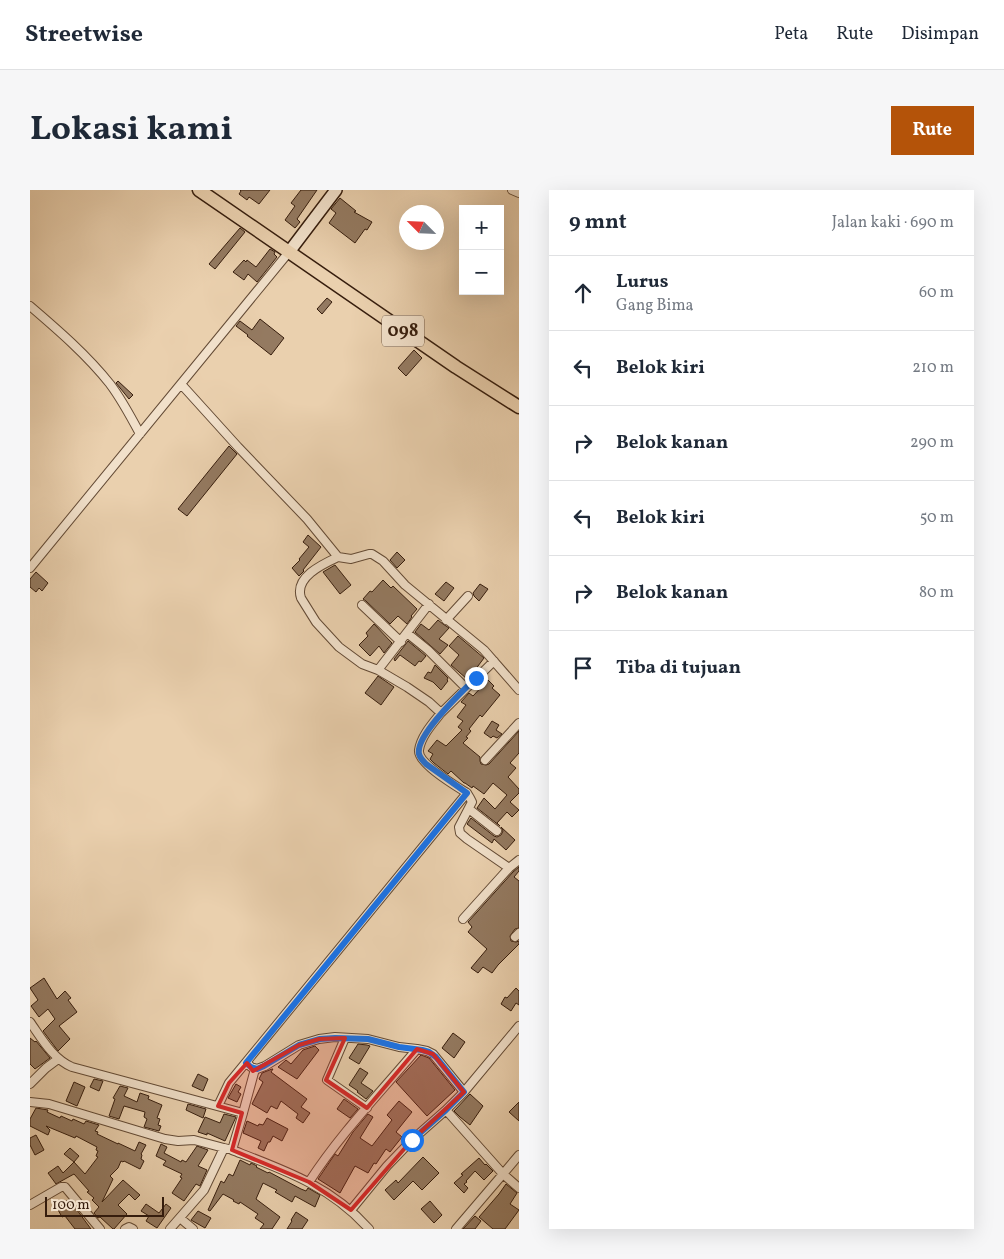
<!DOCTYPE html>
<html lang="id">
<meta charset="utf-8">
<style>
:root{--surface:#fff;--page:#f6f6f7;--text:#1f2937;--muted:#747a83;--line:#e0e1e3;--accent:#b45309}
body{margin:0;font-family:Vollkorn,serif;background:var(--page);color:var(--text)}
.controls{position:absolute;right:15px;top:15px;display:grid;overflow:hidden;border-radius:0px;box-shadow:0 5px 20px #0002}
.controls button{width:45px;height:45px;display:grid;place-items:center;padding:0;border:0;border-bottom:1px solid var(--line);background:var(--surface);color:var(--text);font:25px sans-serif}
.compass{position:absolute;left:369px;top:15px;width:45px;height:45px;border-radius:50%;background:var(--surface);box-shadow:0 5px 20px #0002;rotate:294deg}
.scale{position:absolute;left:15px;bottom:12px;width:119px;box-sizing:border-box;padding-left:5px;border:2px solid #361d0d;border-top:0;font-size:14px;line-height:18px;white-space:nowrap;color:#361d0d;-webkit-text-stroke:4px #f1e0ca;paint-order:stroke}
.stop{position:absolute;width:15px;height:15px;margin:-11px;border:4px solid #1a73e8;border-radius:50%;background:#fff}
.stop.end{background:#1a73e8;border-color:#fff;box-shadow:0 1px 5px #0008}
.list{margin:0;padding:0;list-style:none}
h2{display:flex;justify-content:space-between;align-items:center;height:65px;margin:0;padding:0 20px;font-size:21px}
h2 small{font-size:16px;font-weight:400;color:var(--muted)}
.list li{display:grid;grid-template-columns:32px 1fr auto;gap:15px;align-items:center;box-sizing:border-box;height:75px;padding:0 20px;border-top:1px solid var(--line)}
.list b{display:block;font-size:19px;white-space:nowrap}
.list p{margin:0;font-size:16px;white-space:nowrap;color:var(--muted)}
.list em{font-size:16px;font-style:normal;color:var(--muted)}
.icon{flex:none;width:28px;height:28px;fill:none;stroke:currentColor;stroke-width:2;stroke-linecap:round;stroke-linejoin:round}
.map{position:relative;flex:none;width:489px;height:1039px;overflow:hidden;border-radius:0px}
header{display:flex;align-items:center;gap:30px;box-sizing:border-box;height:70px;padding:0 25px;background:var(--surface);border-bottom:1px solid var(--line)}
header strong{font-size:24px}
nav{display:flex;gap:28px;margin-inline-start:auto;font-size:18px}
.intro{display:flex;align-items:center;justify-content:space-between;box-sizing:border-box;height:120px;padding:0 30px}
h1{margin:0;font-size:35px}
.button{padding:12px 22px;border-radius:0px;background:var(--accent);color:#fff;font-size:18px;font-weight:700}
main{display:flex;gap:30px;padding:0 30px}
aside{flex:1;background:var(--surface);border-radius:0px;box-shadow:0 5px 20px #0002}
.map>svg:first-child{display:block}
.building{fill:#947a61;stroke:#361d0d}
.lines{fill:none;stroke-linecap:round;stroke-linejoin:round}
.street-casing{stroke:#634a35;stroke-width:10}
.secondary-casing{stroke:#361d0d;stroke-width:14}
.primary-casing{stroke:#361d0d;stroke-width:15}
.street{stroke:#f1e0ca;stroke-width:8}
.secondary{stroke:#f1e0ca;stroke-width:11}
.primary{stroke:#ead0ae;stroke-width:12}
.route{stroke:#1a73e8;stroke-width:6}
.marked{fill:#d62828;fill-opacity:0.2;stroke:#d62828;stroke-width:4;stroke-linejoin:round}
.labels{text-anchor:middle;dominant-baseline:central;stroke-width:5;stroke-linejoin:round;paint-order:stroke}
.shield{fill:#f1e0ca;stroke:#6e5846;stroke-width:1}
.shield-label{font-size:18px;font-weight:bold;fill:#361d0d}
</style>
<header>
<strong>Streetwise</strong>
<nav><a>Peta</a><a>Rute</a><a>Disimpan</a></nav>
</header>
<div class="intro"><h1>Lokasi kami</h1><a class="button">Rute</a></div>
<main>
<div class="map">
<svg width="489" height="1039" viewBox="0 0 489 1039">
<rect width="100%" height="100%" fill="#ead0ae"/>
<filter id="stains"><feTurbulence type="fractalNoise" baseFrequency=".004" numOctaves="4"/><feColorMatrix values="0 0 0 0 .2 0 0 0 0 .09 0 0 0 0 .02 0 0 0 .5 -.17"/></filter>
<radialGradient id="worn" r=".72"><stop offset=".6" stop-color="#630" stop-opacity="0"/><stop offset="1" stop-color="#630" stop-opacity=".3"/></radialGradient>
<!-- building -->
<path class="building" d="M210,0H240L229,14L219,7L217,10L209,4L211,1Z
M271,0H287L267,29L270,32L265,38L255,30L265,16L261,13Z
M310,8L326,21L324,22L342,32L337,40L335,39L325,53L299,33L306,23L301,19Z
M210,38L215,42L185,79L179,74Z
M240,59L245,62L244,64L247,67L227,92L218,84L214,90L203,82L214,70L216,72L217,70L226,77Z
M297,108L302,112L292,124L287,119Z
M230,129L254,148L241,165L217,146L218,145L206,136L210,131L222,140Z
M384,160L392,168L376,186L368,178Z
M88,191L103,205L99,209L86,193Z
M199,256L207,264L157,326L148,319Z
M278,345L291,357L273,380L274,381L269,386L262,378L270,370L269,369L279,357L273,352Z
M367,362L375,370L367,378L360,370Z
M305,375L321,395L310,404L293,382Z
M6,382L18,393L12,401L9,398L6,402L0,397V389Z
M353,390L361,398L363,396L387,419L381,426L382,427L377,434L368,426L360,434L336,411L333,409L340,401L342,402Z
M416,392L424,398L414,411L405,404Z
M450,394L458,399L449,411L444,406L443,403Z
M408,430L413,434L419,438L409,449L418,455L410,464L385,442L391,434L399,440Z
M344,434L362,453L354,463L349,456L340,466L329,455L338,446L336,443Z
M428,446L454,468L445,480L446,481L437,489L421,475L429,465L419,456Z
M378,451L396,466L391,472L389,471L385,476L370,465L365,471L364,469L375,455Z
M405,475L418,488L417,490L418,491L411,500L403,492L394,488L398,482L401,483Z
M348,486L364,497L351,515L335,503Z
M458,490L464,496L462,498L470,505L452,527L450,525L439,539L441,541L436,547L438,548L433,553L450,567V571L451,574L456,575L459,574L489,541V563L480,573L486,578L478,587L489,599V603L480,612L489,620L482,627L477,622L467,633L470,636L447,618L454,608L465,619L477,605L463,593L454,604L443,596L442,598L435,593H434L421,581L418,584L404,573L400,569L403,564L398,561L407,550L416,556L432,540L428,537L433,531L427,527L436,515L431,512L439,503L443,506Z
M462,531L469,535L466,540L472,544L467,548L463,546L461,548L454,543Z
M441,628L464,646L467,647L471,645L473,641L471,637L485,650L476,660L464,649L462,653L437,634Z
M489,677V681L484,687L489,691V738L485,739L480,746L481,751L486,752L489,751V754L468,775L462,783L453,777L448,783L441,778L457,759L438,742L442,737L438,732L483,682Z
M14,788L27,809L35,801L41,808L38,810L47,822L29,836L40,849L28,861L13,841L25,829L18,819L9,827L1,816L8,810L0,798Z
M486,798L489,801V815L486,813L481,821L471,814L475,807L477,808Z
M423,843L435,852L424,868L412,858Z
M0,848L5,852L6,851L20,868L5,879L0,874Z
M328,854L337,855L340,856L329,874L319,868Z
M285,856L289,860L267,889L248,877L256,870L261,874L273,860Z
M391,865L399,868L425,900L397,926L366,892Z
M330,878L338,883L331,893L343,901L336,909L327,902L328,901L319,895Z
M242,879H243L241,882L277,909L271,917L280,923L273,933L266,928L268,924L251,911L247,919L241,916L237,923L222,914L233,892L229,889L232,883Z
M168,884L178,889L173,901L162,896Z
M64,889L73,891L69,901L60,897Z
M44,892L55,897L47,916L36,911Z
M206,894L211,897L208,902L211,904L207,912L198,908Z
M90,896L98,898L94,906L107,912L110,903L119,906L118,909L132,915L127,928L130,929L128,935L131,936L129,941L114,937L117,929L114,927L115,922L94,916L89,929L79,926L85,909L83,908Z
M440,904L453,916L440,935L430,927L424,921Z
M314,909L328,919L320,928L307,919Z
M369,911L382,922L366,942L372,947L360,962L356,959L346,974L344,973L338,983L325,976L310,1003L288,989L305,964L308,966L323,942L338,924L343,927L330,948L342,956L362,930L357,925Z
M489,912V931L479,922Z
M158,914L176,919L173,928L156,920Z
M6,918L18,920L17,922L30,928L31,926L42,931L43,929L54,934L56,931L69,935L65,941L68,942L67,944L88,954V953L105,961L109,952L116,955L111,964L112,965L111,969L114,971L110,979L94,971L93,972L91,971L88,978L80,986L83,989L72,1012L93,990L110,1005L105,1010L99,1004L88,1015L97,1024L84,1039H83L70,1027L68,1028L64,1023L69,1017L62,1010L64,1008L57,1002L59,1001L44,984L26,994L18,983L28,976L33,983L44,972L34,964L40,958L49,966L44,972L55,984L68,967L66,966L68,961L66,960L67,957L46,946L45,948L16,936L20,940L18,945L0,936V929Z
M194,924L206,927L195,951L177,943V945L168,942L175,927L190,933Z
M237,928L258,939L252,951L243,946L240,952H238L234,961L228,958L231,951L213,943L217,931L228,936L229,934L233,935Z
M6,945L14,960L5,965L0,955V948Z
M131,954L137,957L134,963L151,972L152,970L156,972L167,956L178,960L168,976L177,980L170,996L166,994L154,1011L142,1003L152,988L150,987L152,984L133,975L136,971L126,966Z
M393,967L409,983L392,1000L383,991L364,1010L355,1000L366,990L368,993Z
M449,968L455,975L456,974L463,981L454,990L445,981L436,991L437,992L434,994L438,998L434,1003L424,993L433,985L431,984Z
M210,970L220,975L221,973L227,976L226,977L238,983L239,982L271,999L276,1001L278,998L290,1005L285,1017L265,1006L262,1012L245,1002L247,1000L233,993L226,1009L250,1027L242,1039H230L234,1034L225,1028L228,1024L210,1012L209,1014L203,1011L204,1010L193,1004L180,1021L178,1020L191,991L194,993L199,984L203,986Z
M476,994L487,1003L480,1014L489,1020L475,1039H463L449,1027L469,1004Z
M39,1010L45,1018L46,1021L47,1020L61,1039H45L35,1026L32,1027L27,1018L36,1013V1011Z
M400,1011L412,1025L404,1033L391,1019Z
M116,1014L129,1023L136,1014L141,1018L127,1038L116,1031L119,1026L111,1021Z
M168,1021L181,1028L175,1038L161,1030Z
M266,1022L278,1030L272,1039H257L262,1031L261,1030Z
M445,1026L451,1031L445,1039H433Z"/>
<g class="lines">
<defs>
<path id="street" d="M482,0L489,3
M0,116C28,140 57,165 80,194C92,210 101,227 110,244
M151,194L208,257L277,329L308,367C293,374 264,387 271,408L286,432L309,457L332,474L348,480L377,497L399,512L411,523C403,533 391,546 389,560C387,573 426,596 437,603L199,893L188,916
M308,367L321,369L339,364H342L353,371L375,395L454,460L489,500
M0,378L259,62
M332,415L371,452
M416,430L438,406
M377,443L398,460L436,498
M348,480L399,414
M411,523L464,471
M455,570L489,533
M437,603L440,608L442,612L429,637L430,643L437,649L479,678
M439,619L467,641
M433,729L479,678L489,670
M485,747L489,743
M0,832C12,849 23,869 42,877L213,923L202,960C254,980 301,996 339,1039
M315,848L297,890L337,918
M217,873L221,877L227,879L235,876L269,855L289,849L305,847L338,849L369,857L387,859
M0,894L16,878L28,869
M0,912L19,914L135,949L148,951L164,950L194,958
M416,920L473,984L489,965
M213,923L225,879
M279,992C310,944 350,903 387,859L397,861L403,864L434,902
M0,1015L31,997H35L70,1039
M321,1020L357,976L382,950L416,920L434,902L489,836
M150,1028L163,1039
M95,1039L99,1037L103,1039
M140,1039L174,1000L194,958L198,959
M426,1039L473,984L489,998"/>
<path id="secondary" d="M259,62L306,0"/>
<path id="primary" d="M169,0L426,177L489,217"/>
</defs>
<!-- street casing -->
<use href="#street" class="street-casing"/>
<!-- secondary casing -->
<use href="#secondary" class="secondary-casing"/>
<!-- primary casing -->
<use href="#primary" class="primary-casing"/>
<!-- street -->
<use href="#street" class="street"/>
<!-- secondary -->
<use href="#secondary" class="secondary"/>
<!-- primary -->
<use href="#primary" class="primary"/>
</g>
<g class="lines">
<!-- route -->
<path class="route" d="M382,950L416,920L434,902L406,867L399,862L392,860L369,857L338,849L305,848L290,849L269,855L234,876L227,879L221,877L216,873L437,603L396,574C393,571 390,568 389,564C385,545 433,501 446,488"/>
</g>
<!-- marked area -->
<path class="marked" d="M315,848L296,890L337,918L387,859L403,864L434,902L382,950L321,1020L279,992L202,960L212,923L188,916L199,893L217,873L223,881L269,855L289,849Z"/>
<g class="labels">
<!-- shield labels -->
<rect class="shield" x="352" y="125.5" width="42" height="31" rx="4"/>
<g class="shield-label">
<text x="373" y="141">098</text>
</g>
</g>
<rect width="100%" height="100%" filter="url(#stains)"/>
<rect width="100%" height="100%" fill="url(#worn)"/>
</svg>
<div class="controls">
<button>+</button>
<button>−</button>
</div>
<svg class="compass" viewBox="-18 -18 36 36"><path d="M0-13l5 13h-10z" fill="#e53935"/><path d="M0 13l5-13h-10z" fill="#747a83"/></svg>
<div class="scale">100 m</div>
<div class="stop" style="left:382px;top:950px"></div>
<div class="stop end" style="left:446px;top:488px"></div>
</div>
<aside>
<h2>9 mnt<small>Jalan kaki · 690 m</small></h2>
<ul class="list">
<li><svg class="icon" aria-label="ahead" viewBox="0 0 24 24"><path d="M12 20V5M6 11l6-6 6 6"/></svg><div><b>Lurus</b><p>Gang Bima</p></div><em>60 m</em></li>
<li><svg class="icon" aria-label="left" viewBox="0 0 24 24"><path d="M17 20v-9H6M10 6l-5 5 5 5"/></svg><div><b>Belok kiri</b></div><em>210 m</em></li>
<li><svg class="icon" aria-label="right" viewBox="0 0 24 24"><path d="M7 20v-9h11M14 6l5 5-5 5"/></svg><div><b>Belok kanan</b></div><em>290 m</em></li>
<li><svg class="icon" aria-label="left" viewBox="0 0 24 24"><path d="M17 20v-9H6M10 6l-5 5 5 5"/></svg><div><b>Belok kiri</b></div><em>50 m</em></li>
<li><svg class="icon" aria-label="right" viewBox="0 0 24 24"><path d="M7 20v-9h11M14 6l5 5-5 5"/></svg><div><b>Belok kanan</b></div><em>80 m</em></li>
<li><svg class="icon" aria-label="arrive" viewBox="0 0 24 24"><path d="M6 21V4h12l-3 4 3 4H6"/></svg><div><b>Tiba di tujuan</b></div></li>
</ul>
</aside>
</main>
